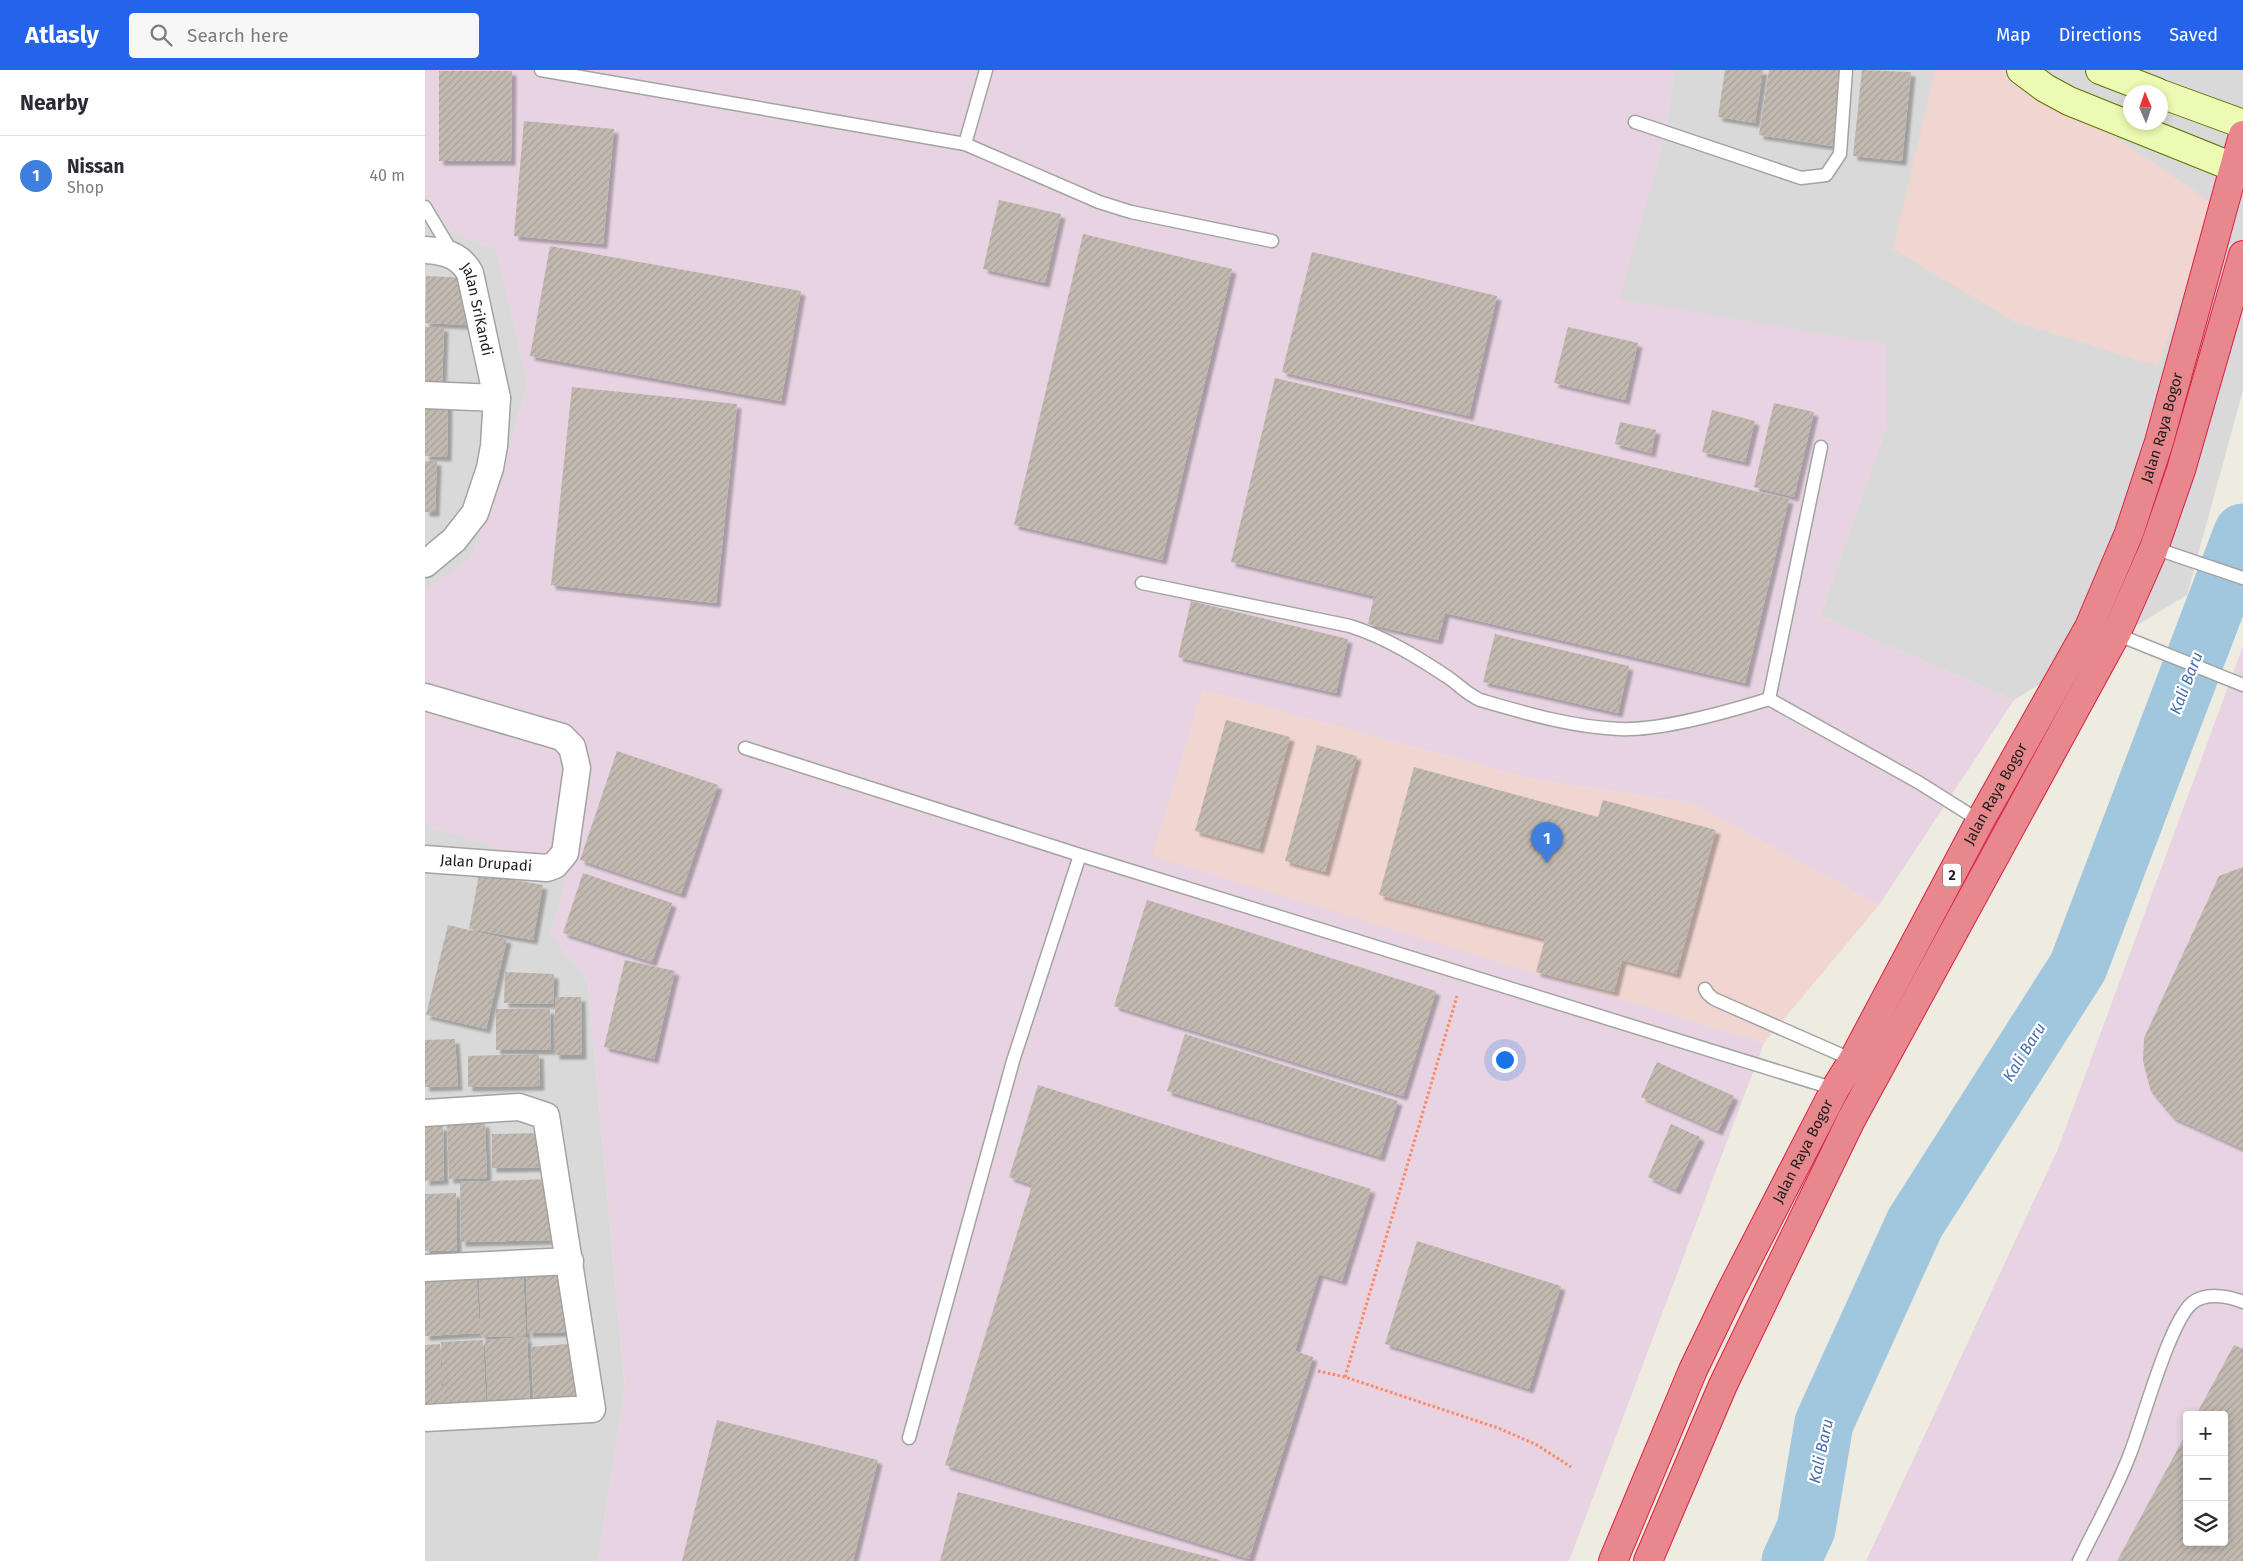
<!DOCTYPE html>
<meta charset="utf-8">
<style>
:root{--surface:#fff;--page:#f7f7f7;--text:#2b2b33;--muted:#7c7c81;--line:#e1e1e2;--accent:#2563eb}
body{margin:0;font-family:"Fira Sans",sans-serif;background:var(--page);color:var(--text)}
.controls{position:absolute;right:15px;bottom:15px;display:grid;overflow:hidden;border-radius:5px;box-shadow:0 2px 8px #0003}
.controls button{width:45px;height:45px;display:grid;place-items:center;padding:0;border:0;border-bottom:1px solid var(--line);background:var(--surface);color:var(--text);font:25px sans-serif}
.compass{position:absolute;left:1698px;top:15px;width:45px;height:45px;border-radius:50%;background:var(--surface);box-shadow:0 2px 8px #0003;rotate:358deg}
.you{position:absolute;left:1079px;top:989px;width:18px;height:18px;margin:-12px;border:4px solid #fff;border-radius:50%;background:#1a73e8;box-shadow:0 0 0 8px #1a73e833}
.badge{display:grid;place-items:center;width:32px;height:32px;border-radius:50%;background:var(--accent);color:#fff;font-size:16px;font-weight:700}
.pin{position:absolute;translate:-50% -41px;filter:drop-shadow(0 1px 2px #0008)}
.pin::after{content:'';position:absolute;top:26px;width:18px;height:15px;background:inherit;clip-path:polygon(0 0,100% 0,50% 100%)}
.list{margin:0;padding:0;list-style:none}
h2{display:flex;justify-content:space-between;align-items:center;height:65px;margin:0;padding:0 20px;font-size:21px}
h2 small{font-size:16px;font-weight:400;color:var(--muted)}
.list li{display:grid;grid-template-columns:32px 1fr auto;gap:15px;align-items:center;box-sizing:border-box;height:80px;padding:0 20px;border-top:1px solid var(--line)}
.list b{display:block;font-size:19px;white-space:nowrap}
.list p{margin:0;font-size:16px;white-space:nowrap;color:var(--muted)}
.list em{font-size:16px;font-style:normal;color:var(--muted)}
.icon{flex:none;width:28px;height:28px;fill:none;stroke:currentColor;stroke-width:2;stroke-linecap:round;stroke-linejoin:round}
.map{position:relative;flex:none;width:1818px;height:1491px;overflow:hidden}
header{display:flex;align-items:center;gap:30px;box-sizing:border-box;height:70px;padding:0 25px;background:var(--accent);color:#fff}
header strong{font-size:24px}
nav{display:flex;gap:28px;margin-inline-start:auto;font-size:18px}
.search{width:350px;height:45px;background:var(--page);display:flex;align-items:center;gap:12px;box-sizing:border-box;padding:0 18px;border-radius:5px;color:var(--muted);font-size:19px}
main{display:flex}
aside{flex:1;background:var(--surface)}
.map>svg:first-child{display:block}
.residential{fill:#dad9d9;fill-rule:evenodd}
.commercial{fill:#f0d5d0}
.industrial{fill:#e7d3e1;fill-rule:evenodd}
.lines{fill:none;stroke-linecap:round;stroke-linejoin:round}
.river{stroke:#a0c7dd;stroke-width:59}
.building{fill:url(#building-hatch);filter:url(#shadow)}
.lane-casing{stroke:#a3a3a3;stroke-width:15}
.street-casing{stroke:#a3a3a3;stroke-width:29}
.secondary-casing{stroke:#597403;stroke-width:30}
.highway-casing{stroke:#da2047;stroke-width:30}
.path{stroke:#fc8864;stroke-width:3;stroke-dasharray:2.5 2.5;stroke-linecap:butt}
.lane{stroke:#fff;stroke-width:12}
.street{stroke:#fff;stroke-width:26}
.secondary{stroke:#edfab3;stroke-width:28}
.highway{stroke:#e8878c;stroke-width:28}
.labels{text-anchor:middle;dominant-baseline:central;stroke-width:4.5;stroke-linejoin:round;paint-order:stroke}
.shield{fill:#fff;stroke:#606060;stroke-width:1}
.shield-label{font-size:14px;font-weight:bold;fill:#1c1c1c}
.street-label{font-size:15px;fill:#1c1c1c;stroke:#fff}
.water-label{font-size:16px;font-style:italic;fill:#476dad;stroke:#fff}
</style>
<header>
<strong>Atlasly</strong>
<div class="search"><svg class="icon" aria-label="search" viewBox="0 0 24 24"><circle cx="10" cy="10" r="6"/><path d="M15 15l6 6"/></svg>Search here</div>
<nav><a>Map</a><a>Directions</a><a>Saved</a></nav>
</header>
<main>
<aside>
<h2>Nearby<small></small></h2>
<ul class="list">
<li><span class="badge" style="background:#3f7fe0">1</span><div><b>Nissan</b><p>Shop</p></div><em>40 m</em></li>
</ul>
</aside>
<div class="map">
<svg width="1818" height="1491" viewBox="0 0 1818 1491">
<defs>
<pattern id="building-hatch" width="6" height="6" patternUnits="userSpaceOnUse" patternTransform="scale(1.25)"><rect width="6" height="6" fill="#c2bab1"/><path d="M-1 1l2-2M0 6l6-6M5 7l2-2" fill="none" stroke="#a69f98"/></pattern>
<filter id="shadow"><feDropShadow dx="4.5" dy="4.5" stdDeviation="1" flood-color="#0004"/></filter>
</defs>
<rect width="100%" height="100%" fill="#eeebe1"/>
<!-- residential -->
<path class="residential" d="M1249,0H1818V320L1762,525L1589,630L1395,546L1462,355L1194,229L1241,63ZM1706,22H1736V52H1706Z
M0,121L24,161L71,179L103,313L71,423L45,490L0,520Z
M0,755L143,801L126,864L163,913L200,1318L173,1491H0Z"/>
<!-- commercial -->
<path class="commercial" d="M1510,0H1591L1789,134L1733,296L1590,252L1468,179Z
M778,620L1107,709L1267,733L1454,835L1339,973L726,787Z"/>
<!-- industrial -->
<path class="industrial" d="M0,0H1249L1241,63L1195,229L1461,274L1462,355L1395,546L1589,630L1454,835L1267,733L1107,709L778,620L727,786L1339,973L1144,1491H173L200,1318L163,913L126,864L143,801L0,755V520L45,490L71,423L103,313L71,179L24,161L0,121Z
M1818,576V1491H1441L1633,1079ZM1762,1345H1799V1472H1762Z"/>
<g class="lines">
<!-- river -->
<path class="river" d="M1366,1491L1381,1459L1399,1353L1490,1153L1653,897L1818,463"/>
</g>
<!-- building -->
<path class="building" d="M1300,0H1338L1330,53L1293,47Z
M1344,0H1418L1407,76L1334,65Z
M1437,0L1486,2L1477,91L1428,86Z
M14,1H87L86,91H14Z
M99,51L189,59L178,174L89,166Z
M574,130L636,144L620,213L558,199Z
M658,164L807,199L737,490L589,455Z
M125,176L376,221L356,331L105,286Z
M887,182L1072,226L1044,346L857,302Z
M1,206L46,208L44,255L0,253Z
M0,257H19L17,317H0Z
M1143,257L1213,273L1200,330L1129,313Z
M850,308L1364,429L1320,613L1020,543L1013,570L943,554L949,526L806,492Z
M147,317L312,334L291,533L126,515Z
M0,331H23L22,387L0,386Z
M1349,333L1389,342L1369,427L1329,417Z
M1287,340L1330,351L1320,392L1277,382Z
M1195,352L1231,360L1226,383L1190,374Z
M0,391H12L10,442H0Z
M766,531L923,569L911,623L753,587Z
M1070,564L1204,596L1193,643L1058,612Z
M801,650L865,667L834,779L770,761Z
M892,675L932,686L900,802L860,791Z
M192,681L293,715L256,824L155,790Z
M989,697L1173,747L1178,730L1291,760L1251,904L1197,890L1189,922L1111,902L1120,869L954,825Z
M1818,797V1079L1747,1047L1726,1022L1718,991L1719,968L1794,806Z
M158,803L247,833L227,892L138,863Z
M54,804L118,815L108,870L44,859Z
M722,830L1011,921L978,1026L689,936Z
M23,855L82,869L61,959L1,945Z
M200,890L250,901L229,989L179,977Z
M80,902L129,904L128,934L79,933Z
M130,927H156L157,985H130Z
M71,939H125L126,980H71Z
M760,964L973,1031L955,1087L742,1021Z
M30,969L33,1016L0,1017V970Z
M114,984L115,1016L43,1017V986Z
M1232,992L1309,1026L1293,1061L1216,1027Z
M613,1015L946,1119L917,1211L894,1204L870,1281L888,1287L824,1489L520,1395L607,1115L584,1107Z
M60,1053L62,1108L24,1109L22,1054Z
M1246,1054L1275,1067L1251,1120L1223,1107Z
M0,1056H18L19,1110L0,1111Z
M122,1063L123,1097L67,1098V1064Z
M125,1109L127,1170L36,1172L35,1112Z
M31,1123L32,1181H0V1124Z
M992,1171L1136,1216L1104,1319L960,1274Z
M54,1200H98L101,1266L56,1267Z
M51,1201L55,1263L0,1266V1203H7L11,1258L8,1202Z
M145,1202L147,1262L103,1263L101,1204Z
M102,1267L105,1330L63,1333L60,1270Z
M58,1270L61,1333L19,1335L16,1272Z
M155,1273L158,1332L109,1336L106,1277Z
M15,1274L18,1336L0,1337V1275Z
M1809,1275L1818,1279V1491H1692L1762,1362V1472H1799V1345H1771Z
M292,1350L453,1390L428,1491H257Z
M533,1422L795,1490V1491H515Z"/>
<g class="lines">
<defs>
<path id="lane" d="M116,0L540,74L674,132L706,142L847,171
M1210,52L1376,108L1401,105L1415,84L1421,0
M540,74L561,0
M0,137L28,184
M1729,478L1818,508
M717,513L925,556C962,568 992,587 1024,608C1035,616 1042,624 1055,630C1100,643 1146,657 1194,659C1236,661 1302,642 1344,629L1493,712L1555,751
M1691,564L1818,615
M1344,629L1396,377
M320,678L655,785L1410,1019
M1280,919L1283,924L1289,929L1428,990
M484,1368L588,991L655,785
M1654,1491C1671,1456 1691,1421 1705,1384C1718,1351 1744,1253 1767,1233C1781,1222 1803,1226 1818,1232"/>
<g id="street">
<path id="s1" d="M0,180C19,181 35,185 45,203L72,328L69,376L65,398L50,443L29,470L0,494"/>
<path d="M0,325L72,328"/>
<path d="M0,627L137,667L147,677L152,698L140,783L130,795L122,798L0,789"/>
<path d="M0,1043L94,1037L121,1046L167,1339L0,1348"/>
<path d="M0,1198L145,1191"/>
</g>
<path id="secondary" d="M1596,0L1620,18L1644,31L1818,101
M1675,0L1732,22
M1736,24L1818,54"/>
<g id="highway">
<path id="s2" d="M1188,1491L1268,1300L1305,1223L1410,1019L1428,990L1555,751L1664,557L1704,463L1734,372L1818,65"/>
<path d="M1223,1491L1298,1315L1426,1050L1691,564L1729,478L1756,400L1818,185"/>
</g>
</defs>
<!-- lane casing -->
<use href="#lane" class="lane-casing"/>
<!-- street casing -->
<use href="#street" class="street-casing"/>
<!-- secondary casing -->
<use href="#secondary" class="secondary-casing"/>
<!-- highway casing -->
<use href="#highway" class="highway-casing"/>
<!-- path -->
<path class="path" d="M893,1301L920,1307L1073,1358L1112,1375L1146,1397
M920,1307L1032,926"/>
<!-- lane -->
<use href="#lane" class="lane"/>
<!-- street -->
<use href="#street" class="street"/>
<!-- secondary -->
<use href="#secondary" class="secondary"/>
<!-- highway -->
<use href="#highway" class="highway"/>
</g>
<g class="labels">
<!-- shield labels -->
<rect class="shield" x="1518" y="793.5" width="18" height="23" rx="4"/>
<g class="shield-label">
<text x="1527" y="805">2</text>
</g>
<!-- street labels -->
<g class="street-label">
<text stroke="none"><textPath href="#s1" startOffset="90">Jalan SriKandi</textPath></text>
<text stroke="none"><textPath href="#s2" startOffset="1262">Jalan Raya Bogor</textPath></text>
<text stroke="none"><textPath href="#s2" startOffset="858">Jalan Raya Bogor</textPath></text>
<text transform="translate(61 793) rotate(4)">Jalan Drupadi</text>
<text stroke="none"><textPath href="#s2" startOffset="452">Jalan Raya Bogor</textPath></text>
</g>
<!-- water labels -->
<g class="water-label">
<text transform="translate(1761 613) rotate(-69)">Kali Baru</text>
<text transform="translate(1599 982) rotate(-58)">Kali Baru</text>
<text transform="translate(1396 1381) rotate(-78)">Kali Baru</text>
</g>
</g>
</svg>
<div class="controls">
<button>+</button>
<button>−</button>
<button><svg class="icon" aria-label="layers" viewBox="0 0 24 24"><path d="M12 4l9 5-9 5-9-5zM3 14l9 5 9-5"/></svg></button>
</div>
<svg class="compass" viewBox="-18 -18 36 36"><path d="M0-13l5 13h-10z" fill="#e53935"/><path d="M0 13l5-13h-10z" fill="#7c7c81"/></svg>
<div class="you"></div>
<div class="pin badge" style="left:1122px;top:793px;background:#3f7fe0">1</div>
</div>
</main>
